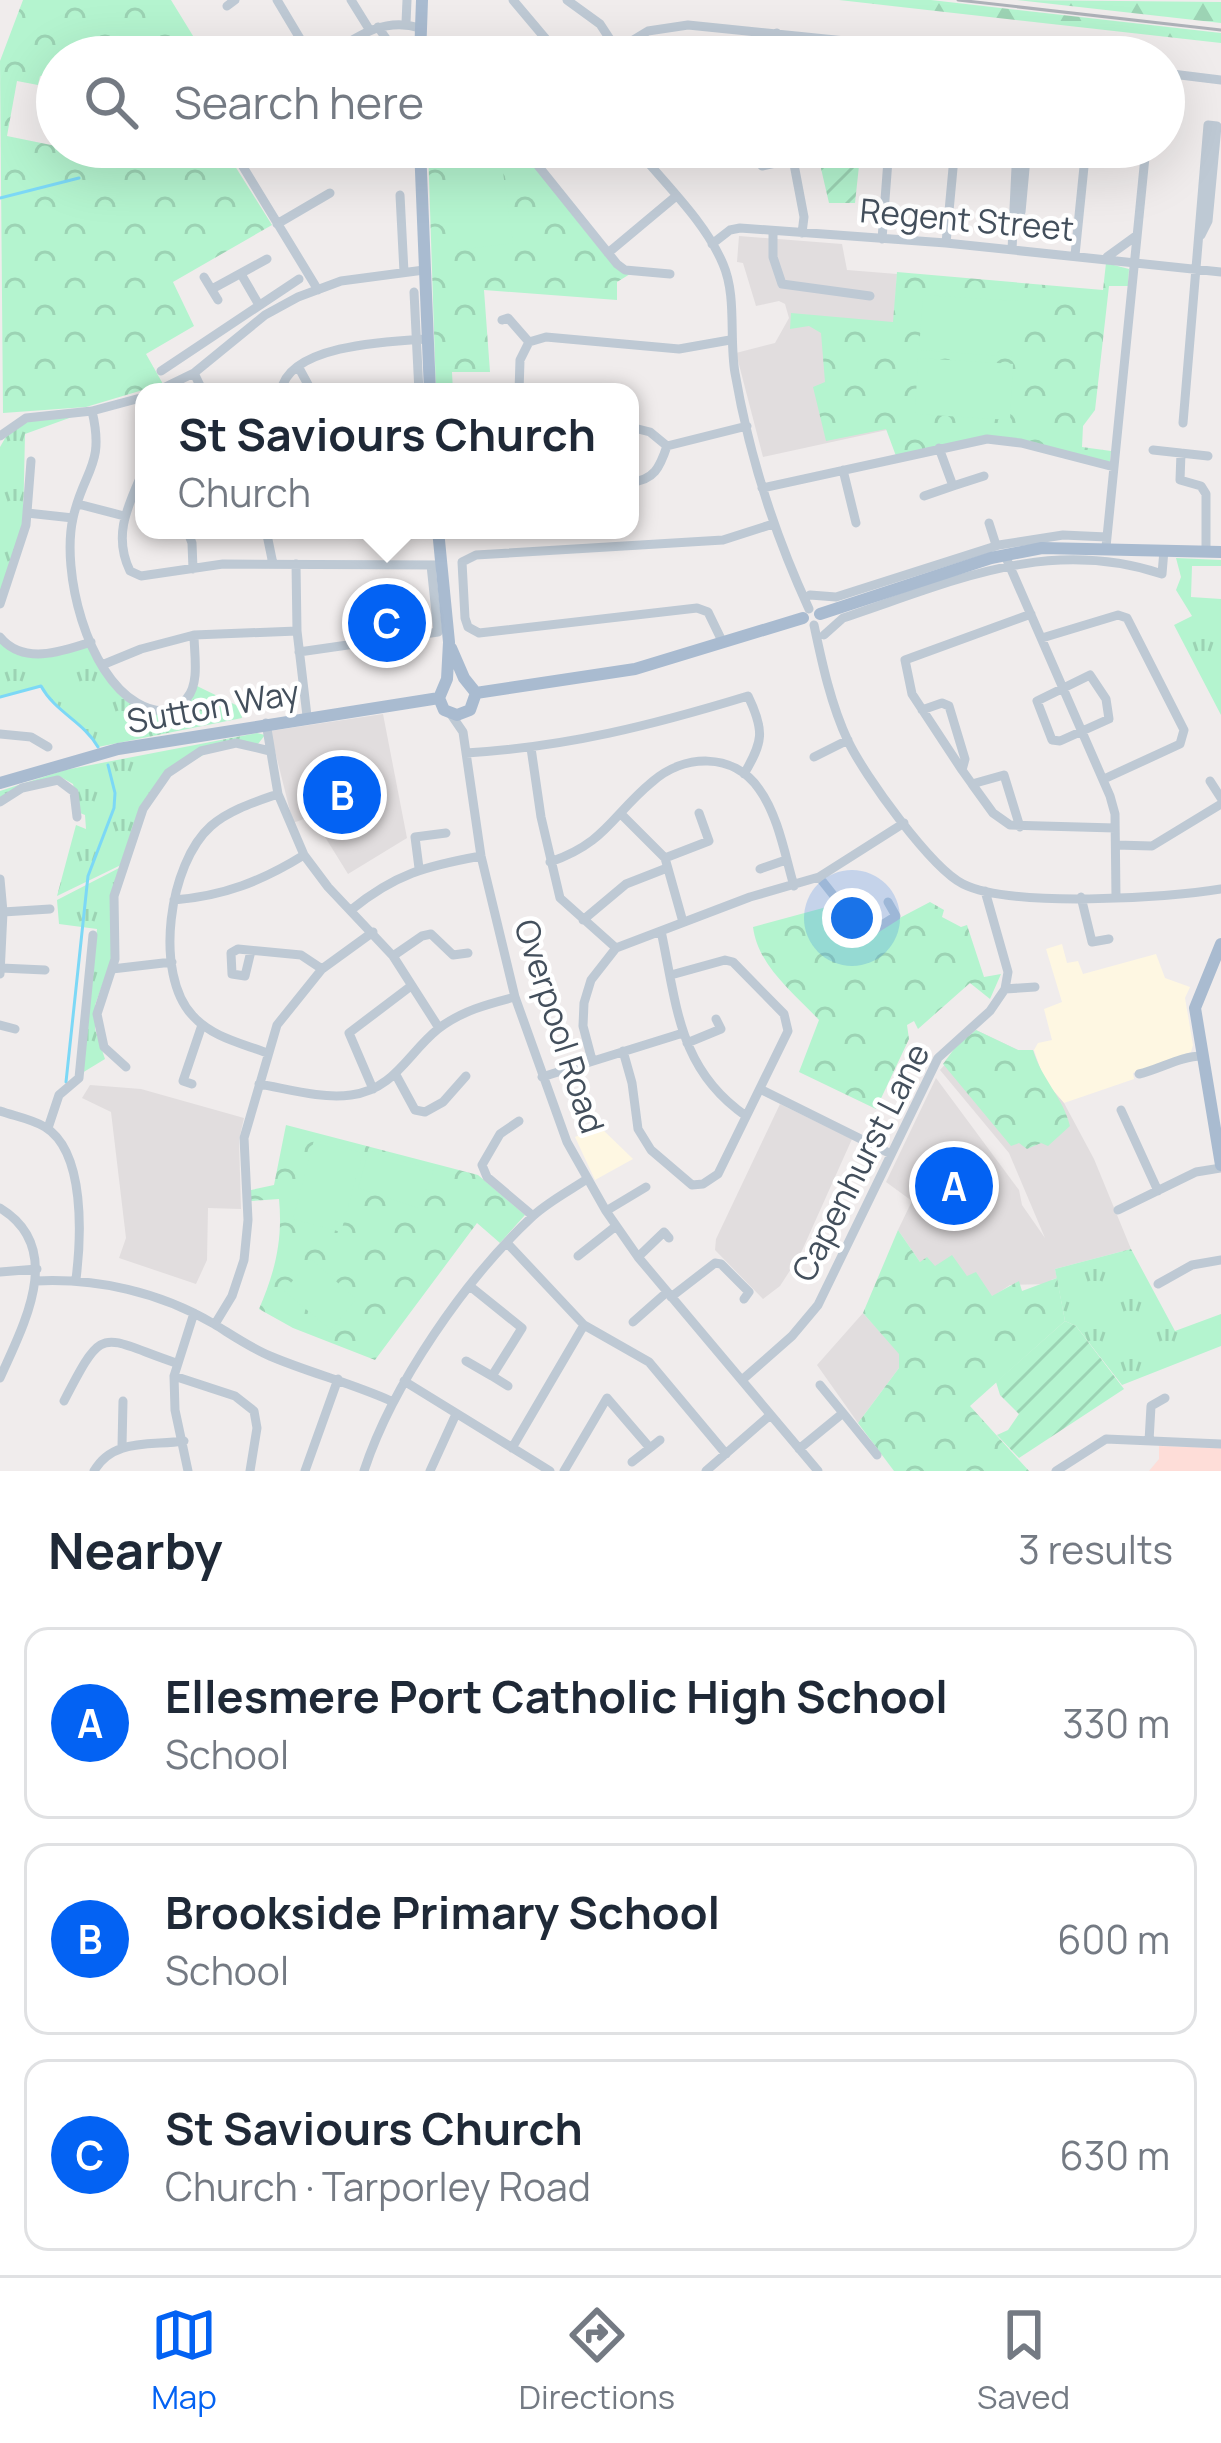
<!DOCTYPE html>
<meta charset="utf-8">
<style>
:root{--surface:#fff;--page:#f6f6f7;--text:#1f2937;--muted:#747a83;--line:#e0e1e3;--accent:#0362f3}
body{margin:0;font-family:Manrope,sans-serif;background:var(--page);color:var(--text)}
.you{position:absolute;left:852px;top:918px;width:42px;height:42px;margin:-30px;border:9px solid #fff;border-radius:50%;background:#1a73e8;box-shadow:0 0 0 18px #1a73e833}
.badge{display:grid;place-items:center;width:78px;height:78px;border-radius:50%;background:var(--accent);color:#fff;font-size:39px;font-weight:700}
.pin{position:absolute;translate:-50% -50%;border:6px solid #fff;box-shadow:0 3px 12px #0006}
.popup{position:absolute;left:135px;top:383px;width:504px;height:156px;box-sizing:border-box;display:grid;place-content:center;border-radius:24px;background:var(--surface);filter:drop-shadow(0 3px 9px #0005);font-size:39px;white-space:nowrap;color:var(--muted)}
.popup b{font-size:45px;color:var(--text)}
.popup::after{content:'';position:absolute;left:50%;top:100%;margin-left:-24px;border:24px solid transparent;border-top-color:var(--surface)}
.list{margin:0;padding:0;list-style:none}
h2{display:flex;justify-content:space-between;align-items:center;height:156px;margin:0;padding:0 48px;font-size:51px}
h2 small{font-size:39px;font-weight:400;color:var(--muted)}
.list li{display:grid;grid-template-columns:78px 1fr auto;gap:36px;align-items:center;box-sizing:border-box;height:192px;margin:0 24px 24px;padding:0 24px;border:3px solid var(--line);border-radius:24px}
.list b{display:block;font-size:45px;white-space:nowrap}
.list p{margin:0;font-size:39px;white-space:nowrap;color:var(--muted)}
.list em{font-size:39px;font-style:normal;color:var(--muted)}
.icon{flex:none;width:66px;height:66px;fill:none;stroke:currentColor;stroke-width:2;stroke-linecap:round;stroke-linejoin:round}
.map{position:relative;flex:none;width:1221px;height:1471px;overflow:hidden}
.search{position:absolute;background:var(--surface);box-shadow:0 12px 48px #0002;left:36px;right:36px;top:36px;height:132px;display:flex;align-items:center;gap:30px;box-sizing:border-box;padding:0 42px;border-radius:66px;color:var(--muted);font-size:45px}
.sheet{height:804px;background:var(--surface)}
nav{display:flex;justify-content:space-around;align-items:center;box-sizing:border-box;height:168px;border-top:3px solid var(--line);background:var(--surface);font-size:33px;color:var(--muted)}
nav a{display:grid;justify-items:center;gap:6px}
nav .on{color:var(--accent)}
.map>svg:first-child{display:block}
.commercial{fill:#fef7e2}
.education{fill:#e1ddde}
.medical{fill:#feddd8}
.grass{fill:url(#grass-tufts)}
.forest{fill:url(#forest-firs)}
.park{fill:url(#park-crowns)}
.garden{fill:url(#garden-furrows)}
.pitch{fill:#b4f4cf}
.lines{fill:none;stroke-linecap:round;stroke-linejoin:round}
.stream{stroke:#7cd8f6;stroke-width:3}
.minor{stroke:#bec9d4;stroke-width:9}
.major{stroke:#a9bbd0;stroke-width:12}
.rail{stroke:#aeb1b8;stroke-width:3}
.labels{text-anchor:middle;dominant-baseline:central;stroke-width:9;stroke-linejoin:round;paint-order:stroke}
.street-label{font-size:33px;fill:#434f5c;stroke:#fff}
</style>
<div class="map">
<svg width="1221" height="1471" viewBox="0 0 1221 1471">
<defs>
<pattern id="grass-tufts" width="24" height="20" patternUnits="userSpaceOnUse" patternTransform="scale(3)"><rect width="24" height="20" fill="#b4f4cf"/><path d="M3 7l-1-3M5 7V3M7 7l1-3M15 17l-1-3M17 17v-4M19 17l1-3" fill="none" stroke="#9cd3b4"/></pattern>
<pattern id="forest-firs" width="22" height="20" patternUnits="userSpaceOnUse" patternTransform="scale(3)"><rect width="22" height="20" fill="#b4f4cf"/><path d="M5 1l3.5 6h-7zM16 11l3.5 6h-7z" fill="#9cd3b4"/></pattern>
<pattern id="park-crowns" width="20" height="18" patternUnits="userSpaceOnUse" patternTransform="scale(3)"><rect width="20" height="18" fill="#b4f4cf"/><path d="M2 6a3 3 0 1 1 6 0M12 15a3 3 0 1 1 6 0" fill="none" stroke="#9cd3b4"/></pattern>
<pattern id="garden-furrows" width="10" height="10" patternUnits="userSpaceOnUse" patternTransform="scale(3)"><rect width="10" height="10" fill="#b4f4cf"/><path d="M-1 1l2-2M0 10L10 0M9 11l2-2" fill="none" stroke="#9cd3b4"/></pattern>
</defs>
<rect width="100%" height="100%" fill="#f0ecec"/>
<!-- commercial -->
<path class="commercial" d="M1062,944L1067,963L1078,961L1083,974L1156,954L1165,978L1190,987L1185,998L1193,1045L1191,1052L1133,1073L1134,1079L1064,1103L1045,1082L1034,1050L1038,1043L1052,1040L1044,1009L1062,1002L1046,949Z
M599,1126L633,1159L595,1180L575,1137Z"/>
<!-- education -->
<path class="education" d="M739,236L842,244L847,270L897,274L887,430L763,457L736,353L775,343L789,318L785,304L779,301L756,306L743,263L737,262Z
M383,714L407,838L348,874L312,816L293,823L270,731Z
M976,1030L1018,1050H1033L1045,1081L1064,1103L1094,1159L1131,1249L1055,1269L1057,1278L1051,1280V1284L1010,1285L992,1297L976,1273L967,1277L920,1262L898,1230L912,1201L886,1182L936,1078L1019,1190L1022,1205L1045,1238L1009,1153L940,1070Z
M90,1085L141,1089L244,1118L239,1140L241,1209L208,1208L207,1260L196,1284L119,1258L126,1238L111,1112L82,1098Z
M780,1104L852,1139L800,1255L780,1286L763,1299L715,1250L716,1239Z
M863,1313L900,1354L899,1368L858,1423L817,1365Z"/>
<!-- medical -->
<path class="medical" d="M1159,1446L1221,1448V1471H1149L1159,1459Z"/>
<!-- grass -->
<path class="grass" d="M72,417L25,434L23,525L0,596V447L11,428L30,421Z
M1176,558L1221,560V566H1192L1191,597L1221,599V715L1174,625L1192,616L1176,590L1181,577Z
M0,641L17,653L89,646C111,687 159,752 197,686L240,707L242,718L98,747C84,722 56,712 41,686L0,697Z
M257,733L265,735L258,744L228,741L159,780L123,864L57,896L76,825L86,829L85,815L80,813L73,784L59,776L0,800V791L65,770Z
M121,867L112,958L95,1005V1029L105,1059L82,1073L97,929L59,924L57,900Z
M1131,1249L1175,1331L1221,1314V1346L1122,1385L1076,1326L1065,1321L1055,1269Z"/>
<!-- forest -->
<path class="forest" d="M839,0H931L1221,33V43Z
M1017,0L1221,2V23Z"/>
<!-- park -->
<path class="park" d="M23,0H171L206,57H188L189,51L139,40L135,57H57V79L40,76L38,85L17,81L7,136L95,154L97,147H106L105,154L133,160L136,147H223L272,225L173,282L194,326L146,354L163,384L86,407L3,413L0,61Z
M428,147H520L630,274L617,282V300L484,290L490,372H452L453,392H436Z
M1106,263L1129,269L1128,286H1109L1095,410L1083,426L1082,447L1111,451L1110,462L989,436L896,456L886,429L826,441L813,387L825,382L821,333L809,326L790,329L791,313L893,322L897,272L1103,290Z
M930,902L944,910L942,917L961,927L967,925L984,977L1001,974L990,999L970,983L918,1029L914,1021L907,1025L909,1039L876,1109L799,1072L819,1020C793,992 758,966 753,927L834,905L853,929L871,933Z
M976,1030L1018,1050H1033C1042,1080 1063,1097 1070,1126L1048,1146L1041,1143L1027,1149L1019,1143L1011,1146L943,1064L957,1045Z
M286,1125L478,1175L525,1215L500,1243L477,1223L375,1360L293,1328L259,1309C275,1272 283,1240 279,1199L251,1201V1190L274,1185Z
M898,1230L920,1262L927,1257L935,1266L952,1255L967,1276L976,1272L992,1296L1019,1281L1022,1291L1057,1278L1065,1321L970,1406L1029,1471H894L858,1423L899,1368V1354L863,1313Z"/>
<!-- garden -->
<path class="garden" d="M816,147H861L855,203H829Z
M1065,1321L1076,1326L1124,1389L1019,1458L997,1435L1008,1430L1019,1414L1000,1395L996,1382Z"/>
<!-- pitch -->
<path class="pitch" d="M501,158L513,243L458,250L446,166Z
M923,295L1018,301L1014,357L919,350Z
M918,358L1013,364L1010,420L915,414Z
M314,1140L363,1153L341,1232L293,1219Z
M369,1150L434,1171L418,1208L358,1188Z
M311,1259L356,1299L331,1330L284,1291Z"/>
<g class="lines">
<!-- stream -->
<path class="stream" d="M0,198L79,178
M0,697L41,686C55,712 84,722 98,747
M66,1082L88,876L114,808L115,793L108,765"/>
<!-- minor -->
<path class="minor" d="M277,0L311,57
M351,0L369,29
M513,0L561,57
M567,0L600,24L617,50
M227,6L235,0
M406,23L407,0
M378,27L399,57
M325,57C355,38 383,16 420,28
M605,57L648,31L688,25L1003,57
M776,57L777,33
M1164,73L1221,80
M231,147L318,290
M523,147L617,264L625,270L670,274
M635,147C664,183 705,221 723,264C737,296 729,339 735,373C749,455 774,533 809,609
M661,147L668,158
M762,166L793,159L804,217L802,233
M400,195L404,272
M1015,214L1021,212L1027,147
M277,224L330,193
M773,231V257L782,284L870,296
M882,239L889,147
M946,243L955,147
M712,244L730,230L740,228L946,243L1221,272
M1012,250L1017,147
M608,253L675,197
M1075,255L1086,147
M1107,257L1136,236
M241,274L259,305
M204,277L218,300
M212,289L267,259
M414,292L419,392
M502,320L508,318L529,342L546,337L679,349L730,340
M299,368L312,392
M161,371L299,279
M194,373L203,392
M155,392L194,373L265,315L298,297L341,281L424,270
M281,392C287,345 389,341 427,339
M519,392L520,360L529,342
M92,411C105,466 84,469 73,518C61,572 87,674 137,703C154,713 173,715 187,698C200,683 194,653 194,635
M1183,423L1208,125L1217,126L1208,221L1201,235
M630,427L650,432L667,446L747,426
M0,436L26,418L92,411L144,397
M1153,450L1208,456
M1181,453L1180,480L1201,486L1206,494V551
M144,469C129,504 112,534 130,571L141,576L223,564L441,565
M843,470L856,523
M630,482C654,481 660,467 667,446
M953,486L984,476
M762,488L987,439L1021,443L1114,467
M924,496L953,486L939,448
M78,504L124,516
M27,513L73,518
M989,523L996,545
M187,530L192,543L193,569
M266,530L273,564
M1106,547L1146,147
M1007,560L1110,796L1115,814L1116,898
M296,564L297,631L307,716
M810,595L836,597L999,545L1063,535L1107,537
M0,604L26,525L31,461
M814,625C822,663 831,705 848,741C864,775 931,868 963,884C1011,908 1166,898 1221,889
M824,635L843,618C952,582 1047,536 1162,574L1164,550
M0,637C23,665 61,652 91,642
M1042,638L1118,615L1127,618L1184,730L1180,744L1104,779
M723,643L708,612L697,608L479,633L468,627L465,618L462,562L476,555L723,540L773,524
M299,652L438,632L431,565
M102,665L141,649L194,635L297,631
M1090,675L1106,699L1109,719L1060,741L1052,740L1037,701Z
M922,710L942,703L949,706L965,759L962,770L972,784L1004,775L1020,827
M450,713L463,732L481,856L515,997L567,1142L606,1211L638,1257L818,1471
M266,723L278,794L304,855L328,887L393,956L439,1028
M0,734L31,737L48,747
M531,748L541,817L560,898L616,948
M466,753C567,747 653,725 748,696C765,731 763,742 744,774
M814,757L848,740
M962,770L912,694L905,660L1031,614
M1210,781L1221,798
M972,784L993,813L1010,825L1115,828
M0,802L22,788L58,780L74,792L77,817
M622,815L665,858L683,922
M1116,845L1152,846L1221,804
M665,858L709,841L699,813
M550,862C606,843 612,815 652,782C684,754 733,752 759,789C778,815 785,855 794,886
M419,868L415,837L446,833
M760,869L786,860
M819,877L861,930L877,928L896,916L888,902
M0,879L3,912L0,974
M1081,897L1092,942L1109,939
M174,900C224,896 262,881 304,855
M351,910C395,874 426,866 481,856
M3,912L50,909
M583,920L626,884L667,868
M661,931C677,1005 678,1069 746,1116
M251,951L245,976L232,974L231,953L238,949L301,955L322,969
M393,956L422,936L431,934L453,955L468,953
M1,968L45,970
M112,969L172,962
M1005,989L1035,987
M0,1025L15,1029
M687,1043L721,1029L716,1019
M623,1051L632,1083L638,1129L651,1150L692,1185L703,1184L718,1174L788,1031L784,1014L733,962L725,960L671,975
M267,1053C241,1043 212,1037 193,1016C153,974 169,863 211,826C229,810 255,802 278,794
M592,1060L583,1026L584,1003L591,980L616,948L750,897L819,877L904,823
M126,1067L104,1047L97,1014L115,959L114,896L143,809L168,773L201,751L236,743L270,751
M1139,1074C1160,1069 1181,1056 1202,1056
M396,1075L415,1110L425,1112L443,1102L466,1076
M542,1077L683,1033
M192,1084L183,1081L202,1025
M259,1084C288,1089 321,1099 351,1095C394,1090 408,1053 438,1029C461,1011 488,1004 515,997
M373,1089L349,1033L411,986
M760,1089L891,1154
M1121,1110L1158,1191
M0,1111C14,1116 32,1119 45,1127C86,1152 81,1239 76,1279
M519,1121L500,1134L482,1165L487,1177L533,1216
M48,1128L59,1095L79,1078L93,935
M0,1208C66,1248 24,1324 0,1378
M1118,1210L1196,1172L1221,1168
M606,1211L646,1187
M508,1244L584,1325L649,1362L726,1454
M578,1256L616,1226
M638,1257L664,1232L669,1238
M0,1272L37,1269
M36,1281C97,1278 160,1292 214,1324C232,1335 249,1347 270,1356C310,1373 351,1383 391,1401
M1158,1284L1192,1265L1221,1260
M671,1297L715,1263L721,1264L749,1292L744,1299
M633,1322L667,1292
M215,1324L232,1296L244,1260L248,1220L244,1138L277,1025L322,969L373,932
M466,1361L492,1376L522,1328L471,1287
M174,1376L235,1396L254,1411L257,1428L250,1471
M492,1376L508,1386
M742,1380L792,1336L818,1305L938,1058L990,1011L1005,989L1008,972L985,891
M404,1381L550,1471
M820,1385L843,1413
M64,1401C105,1322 99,1337 176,1363
M1149,1441L1151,1406L1165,1398
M122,1446L123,1401
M512,1448L584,1325
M799,1449L843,1413L877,1455
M632,1462L650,1448
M94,1471C113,1438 150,1446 184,1441
M188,1471L175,1410L174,1376L194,1313
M305,1471L338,1379
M364,1471C392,1385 466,1278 533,1216C548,1202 569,1191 587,1179
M430,1471L456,1414
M564,1471L607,1398L650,1448L660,1440
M706,1471L769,1416
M1056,1471L1106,1439L1221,1444"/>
<!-- major -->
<path class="major" d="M420,57L422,0
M420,147L430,392
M438,530L449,642L447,679L439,698
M820,614L991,558L1042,548L1221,552
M451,648L464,678L476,693
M476,693L635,669L803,618
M439,698L444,710L457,715L470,710L476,693
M0,783L118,749L439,698
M1221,944L1195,1008L1221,1165"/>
<!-- rail -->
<path class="rail" d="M958,0L1221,30"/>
</g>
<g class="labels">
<!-- street labels -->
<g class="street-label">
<text transform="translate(967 219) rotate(5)">Regent Street</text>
<text transform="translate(213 706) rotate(-10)">Sutton Way</text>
<text transform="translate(560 1026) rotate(72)">Overpool Road</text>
<text transform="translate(860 1162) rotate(-63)">Capenhurst Lane</text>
</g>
</g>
</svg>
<div class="you"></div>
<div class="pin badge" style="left:954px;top:1186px">A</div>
<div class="pin badge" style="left:342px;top:795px">B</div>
<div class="pin badge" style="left:387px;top:623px">C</div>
<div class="popup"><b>St Saviours Church</b>Church</div>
<div class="search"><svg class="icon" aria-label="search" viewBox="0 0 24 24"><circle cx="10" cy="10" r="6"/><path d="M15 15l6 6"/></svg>Search here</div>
</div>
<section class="sheet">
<h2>Nearby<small>3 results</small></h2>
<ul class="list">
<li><span class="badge">A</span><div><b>Ellesmere Port Catholic High School</b><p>School</p></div><em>330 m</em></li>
<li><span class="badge">B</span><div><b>Brookside Primary School</b><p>School</p></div><em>600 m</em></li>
<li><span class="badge">C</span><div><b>St Saviours Church</b><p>Church · Tarporley Road</p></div><em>630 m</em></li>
</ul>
</section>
<nav>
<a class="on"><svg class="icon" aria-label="map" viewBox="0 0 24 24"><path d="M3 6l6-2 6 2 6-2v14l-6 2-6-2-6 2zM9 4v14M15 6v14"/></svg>Map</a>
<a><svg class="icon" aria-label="directions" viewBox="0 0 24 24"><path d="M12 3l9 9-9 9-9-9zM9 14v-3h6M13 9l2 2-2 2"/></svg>Directions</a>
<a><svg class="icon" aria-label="saved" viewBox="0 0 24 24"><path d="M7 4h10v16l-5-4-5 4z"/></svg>Saved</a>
</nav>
